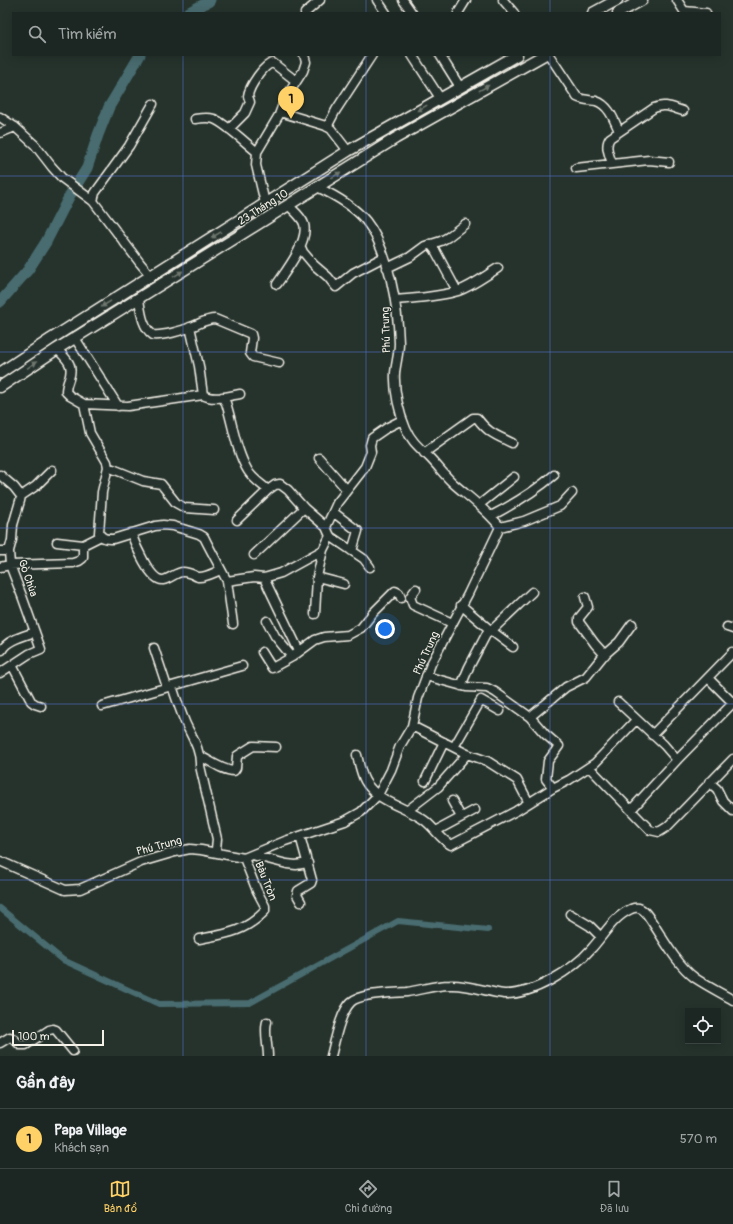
<!DOCTYPE html>
<html lang="vi">
<meta charset="utf-8">
<style>
:root{--surface:#1c2622;--page:#29322f;--text:#f1f3f6;--muted:#a0a5a5;--line:#3a4340;--accent:#ffd166}
body{margin:0;font-family:Pangolin,sans-serif;background:var(--page);color:var(--text)}
.controls{position:absolute;right:12px;bottom:12px;display:grid;overflow:hidden;border-radius:0px;box-shadow:0 2px 10px #0003}
.controls button{width:36px;height:36px;display:grid;place-items:center;padding:0;border:0;border-bottom:1px solid var(--line);background:var(--surface);color:var(--text);font:20px sans-serif}
.scale{position:absolute;left:12px;bottom:10px;width:92px;box-sizing:border-box;padding-left:4px;border:2px solid #f4f1e8;border-top:0;font-size:11px;line-height:14px;white-space:nowrap;color:#f4f1e8;-webkit-text-stroke:3px #26332d;paint-order:stroke}
.you{position:absolute;left:385px;top:629px;width:14px;height:14px;margin:-10px;border:3px solid #fff;border-radius:50%;background:#1a73e8;box-shadow:0 0 0 6px #1a73e833}
.badge{display:grid;place-items:center;width:26px;height:26px;border-radius:50%;background:var(--accent);color:#111;font-size:13px;font-weight:700}
.pin{position:absolute;translate:-50% -33px;filter:drop-shadow(0 1px 2px #0008)}
.pin::after{content:'';position:absolute;top:21px;width:14px;height:12px;background:inherit;clip-path:polygon(0 0,100% 0,50% 100%)}
.list{margin:0;padding:0;list-style:none}
h2{display:flex;justify-content:space-between;align-items:center;height:52px;margin:0;padding:0 16px;font-size:17px}
h2 small{font-size:13px;font-weight:400;color:var(--muted)}
.list li{display:grid;grid-template-columns:26px 1fr auto;gap:12px;align-items:center;box-sizing:border-box;height:60px;padding:0 16px;border-top:1px solid var(--line)}
.list b{display:block;font-size:15px;white-space:nowrap}
.list p{margin:0;font-size:13px;white-space:nowrap;color:var(--muted)}
.list em{font-size:13px;font-style:normal;color:var(--muted)}
.icon{flex:none;width:22px;height:22px;fill:none;stroke:currentColor;stroke-width:2;stroke-linecap:round;stroke-linejoin:round}
.map{position:relative;flex:none;width:733px;height:1056px;overflow:hidden}
.search{position:absolute;background:var(--surface);box-shadow:0 2px 10px #0003;left:12px;right:12px;top:12px;height:44px;display:flex;align-items:center;gap:10px;box-sizing:border-box;padding:0 14px;border-radius:0px;color:var(--muted);font-size:15px}
.sheet{height:112px;background:var(--surface)}
nav{display:flex;justify-content:space-around;align-items:center;box-sizing:border-box;height:56px;border-top:1px solid var(--line);background:var(--surface);font-size:11px;color:var(--muted)}
nav a{display:grid;justify-items:center;gap:2px}
nav .on{color:var(--accent)}
.map>svg:first-child{display:block}
.lines{fill:none;stroke-linecap:round;stroke-linejoin:round}
.canal{stroke:#496c6f;stroke-width:6}
.river{stroke:#496c6f;stroke-width:11}
.minor-casing{stroke:#f4f1e8;stroke-width:11}
.major-casing{stroke:#f4f1e8;stroke-width:13}
.minor{stroke:#26332d;stroke-width:8}
.major{stroke:#26332d;stroke-width:10}
.oneway{fill:#6e766e}
.grid{fill:none;stroke:#5377dc;stroke-width:1;stroke-opacity:0.55}
.labels{text-anchor:middle;dominant-baseline:central;stroke-width:3;stroke-linejoin:round;paint-order:stroke}
.street-label{font-size:11px;fill:#f4f1e8;stroke:#26332d}
</style>
<div class="map">
<svg width="733" height="1056" viewBox="0 0 733 1056">
<rect width="100%" height="100%" fill="#26332d"/>
<filter id="ink" filterUnits="userSpaceOnUse"><feTurbulence type="fractalNoise" baseFrequency=".025" numOctaves="2"/><feDisplacementMap in="SourceGraphic" scale="8" xChannelSelector="R" yChannelSelector="G"/><feConvolveMatrix kernelMatrix="1 2 1 2 8 2 1 2 1" color-interpolation-filters="sRGB"/></filter>
<g filter="url(#ink)">
<g class="lines">
<!-- canal -->
<path class="canal" d="M0,908L63,960L159,1004L250,1003L398,921L488,930"/>
<!-- river -->
<path class="river" d="M187,13L208,2L210,0
M0,302L28,270L46,242L70,195L87,168L98,135L109,107L140,55"/>
<defs>
<path id="minor" d="M377,0L386,13
M403,0L412,13
M503,0L514,13
M677,0L684,11L706,13
M305,13L320,0
M458,13L466,0
M412,55L440,98
M440,55L460,87
M549,55L577,97C582,100 589,100 596,101C609,105 614,120 619,131
M280,112L326,126L331,129L348,151
M0,117L15,127L35,145L52,167L62,178L93,201L140,263L151,276
M195,119C201,118 208,117 214,119C225,123 247,144 257,152
M327,127L336,110L372,55
M229,129L245,113L250,102C250,101 248,97 248,96C249,87 264,64 273,63L296,81
M0,133L15,127
M612,164L649,160L669,162
M576,168L612,164C610,156 604,146 610,138L654,108C664,103 673,108 683,111
M93,201L95,193L129,146L153,104
M265,203L256,165L257,152L279,115L285,99L303,71L306,62L304,55
M430,244L435,250L457,291
M300,245L303,252L314,265L328,277L336,287L353,273L384,257
M387,268L410,257L425,246L441,241L448,237L465,224
M277,284C286,271 309,241 304,224C302,217 293,210 288,205
M139,299C141,312 142,327 153,335C163,336 181,331 191,327C199,324 206,319 215,319L251,334L252,338L250,353L253,357L279,363
M396,300C416,298 438,297 458,291C472,286 485,276 498,268
M190,327L199,366L203,395C213,401 229,396 240,394
M75,338L118,406
M57,349C67,360 74,364 69,379C67,384 66,388 66,392L70,396L84,404L90,433L107,462L108,467L102,492L99,533C102,539 107,539 113,539L155,526L163,525L173,526L199,534L204,537L207,543L227,581
M222,397L226,403C233,425 236,451 248,471C253,479 261,484 268,490L275,485L280,484L288,490L304,508
M84,404L128,406L203,395
M424,453L473,418H477C488,433 496,435 512,443
M319,458L347,490
M108,467L143,481L161,484L176,503L185,508L214,510
M0,475L14,487L21,496L20,501L13,525L12,540L9,551L10,565L22,596L41,649L29,654L0,673
M21,496L36,486L52,470
M479,505L514,477
M333,512L358,531L352,551
M491,516C514,504 534,492 554,475
M237,520L268,490
M500,527L524,521L560,506L572,493
M131,533C135,544 150,581 163,580C170,579 176,572 183,572C189,572 193,575 198,577C205,578 215,572 221,570
M330,536L364,559L370,567
M57,542L83,545L101,536
M0,551H9
M254,555L304,508L326,527
M0,567L10,565L73,563L79,561L83,558V545
M317,577L344,584
M264,578L299,651
M416,589L410,597L413,605L452,623
M585,597L588,607L579,618V622L595,644L605,655
M461,605L489,629L513,647
M315,614L317,577L323,550
M267,621L275,636L292,657
M233,624L227,581L254,577L264,578L281,573L323,550L330,536L326,527L337,503L365,467L371,452L370,445L372,438L388,427L402,420
M727,627L733,629
M491,631L532,592
M154,648L167,687
M2,650C7,640 24,636 35,632
M262,652L272,668L292,657L315,640L324,637L348,635L361,628L373,613L395,591L399,593L401,598
M12,665L31,701L35,704L41,706
M426,676L466,687L487,688L495,692L530,717L566,687L586,677L603,656L619,642L632,624
M708,678L733,703
M172,686C176,698 180,710 185,722C191,736 201,749 200,766L217,839L216,849L214,852
M461,686L469,667L489,629
M618,702L664,745L677,760
M102,706L242,666
M530,717L545,734L559,746L548,761L546,779L553,788L569,780L595,763L636,720
M412,726L467,754L487,761L517,780L529,803
M652,735L733,652
M454,747L481,700L500,711
M357,755C359,763 361,774 365,781C377,802 406,807 424,820C434,827 440,839 451,845L516,811L553,788
M200,756C210,761 223,771 234,771L236,768L237,756L253,746L276,747
M589,767L650,830L659,832L667,827L733,759
M425,781L444,742
M709,782L717,789L723,801L733,811
M452,801L461,817
M408,810L438,787L467,754
M631,810L677,760L733,703
M436,831L475,810
M300,836L312,880L311,883L298,891L297,895L301,902
M252,855L287,864L296,865L308,863
M0,861L65,890L80,889L141,862L175,852L190,849L201,850L244,858L285,841L345,821L361,812L378,795L391,770L400,746L412,726L418,698L431,664L468,594L500,527C487,510 470,498 454,484C445,476 438,466 429,457C420,448 411,441 406,429C399,413 394,391 395,373C396,363 399,353 399,343C398,307 389,250 366,221C354,206 334,195 317,187
M570,914L590,926L601,937
M199,939C226,934 245,932 265,911V906L257,891L244,858
M267,1022C264,1030 268,1047 268,1056
M0,1043L10,1037L14,1039L20,1045H26L49,1030L53,1029L56,1030L73,1051
M331,1056C335,1041 340,1013 351,1002C360,993 394,993 407,992C421,990 435,985 450,985C468,984 486,992 504,994C533,995 573,970 592,948C604,935 613,917 631,909C639,906 643,909 648,916C662,936 675,963 695,978C707,986 721,993 733,1000"/>
<path id="major" d="M593,13L617,0
M618,13L642,0
M0,373L51,339L348,151L517,55
M0,387L57,349L396,138L544,55"/>
</defs>
<!-- minor casing -->
<use href="#minor" class="minor-casing"/>
<!-- major casing -->
<use href="#major" class="major-casing"/>
<!-- minor -->
<use href="#minor" class="minor"/>
<!-- major -->
<use href="#major" class="major"/>
</g>
<!-- one-way arrows -->
<defs><path id="oneway-solid" d="M-6-.8H1V-3.2L6.5 0L1 3.2V.8H-6Z"/></defs>
<g class="oneway">
<use href="#oneway-solid" transform="translate(484 88) rotate(-29)"/>
<use href="#oneway-solid" transform="translate(422 108) rotate(151)"/>
<use href="#oneway-solid" transform="translate(336 175) rotate(-32)"/>
<use href="#oneway-solid" transform="translate(216 235) rotate(148)"/>
<use href="#oneway-solid" transform="translate(178 274) rotate(-32)"/>
<use href="#oneway-solid" transform="translate(106 304) rotate(148)"/>
<use href="#oneway-solid" transform="translate(32 365) rotate(-34)"/>
</g>
</g>
<!-- grid -->
<path class="grid" d="M183,0V13M366,0V13M550,0V13M183,55V1056M366,55V1056M550,55V1056M0,176H733M0,352H733M0,528H733M0,704H733M0,880H733"/>
<g class="labels">
<!-- street labels -->
<g class="street-label">
<text transform="translate(263 207) rotate(-32)">23 Tháng 10</text>
<text transform="translate(386 330) rotate(-92)">Phú Trung</text>
<text transform="translate(28 578) rotate(71)">Gò Chùa</text>
<text transform="translate(426 653) rotate(-65)">Phú Trung</text>
<text transform="translate(159 846) rotate(-15)">Phú Trung</text>
<text transform="translate(266 881) rotate(68)">Bàu Tròn</text>
</g>
</g>
</svg>
<div class="controls">
<button><svg class="icon" aria-label="locate" viewBox="0 0 24 24"><circle cx="12" cy="12" r="6"/><path d="M12 2v4M12 18v4M2 12h4M18 12h4"/></svg></button>
</div>
<div class="scale">100 m</div>
<div class="you"></div>
<div class="pin badge" style="left:291px;top:119px">1</div>
<div class="search"><svg class="icon" aria-label="search" viewBox="0 0 24 24"><circle cx="10" cy="10" r="6"/><path d="M15 15l6 6"/></svg>Tìm kiếm</div>
</div>
<section class="sheet">
<h2>Gần đây<small></small></h2>
<ul class="list">
<li><span class="badge">1</span><div><b>Papa Village</b><p>Khách sạn</p></div><em>570 m</em></li>
</ul>
</section>
<nav>
<a class="on"><svg class="icon" aria-label="map" viewBox="0 0 24 24"><path d="M3 6l6-2 6 2 6-2v14l-6 2-6-2-6 2zM9 4v14M15 6v14"/></svg>Bản đồ</a>
<a><svg class="icon" aria-label="directions" viewBox="0 0 24 24"><path d="M12 3l9 9-9 9-9-9zM9 14v-3h6M13 9l2 2-2 2"/></svg>Chỉ đường</a>
<a><svg class="icon" aria-label="saved" viewBox="0 0 24 24"><path d="M7 4h10v16l-5-4-5 4z"/></svg>Đã lưu</a>
</nav>
